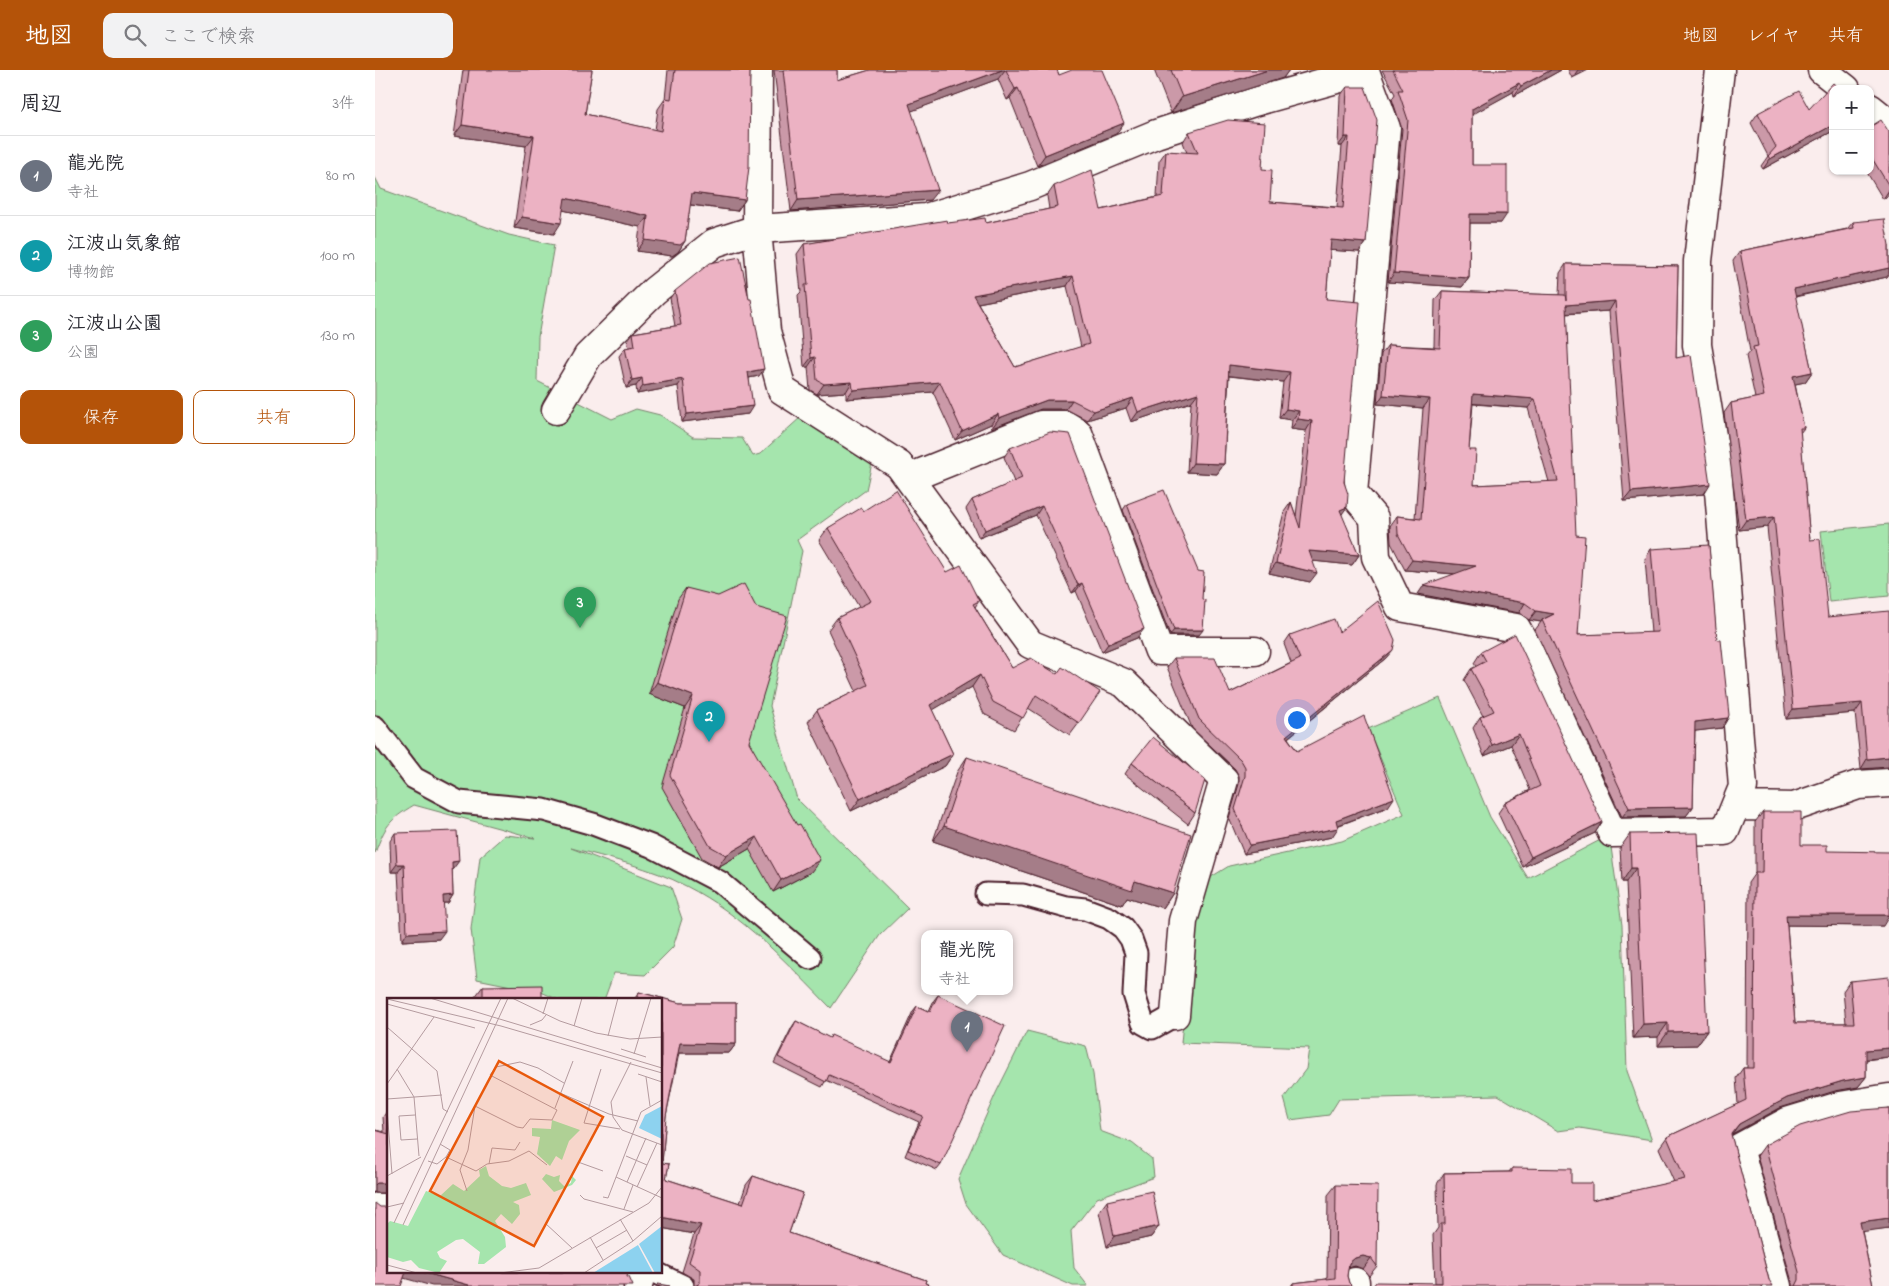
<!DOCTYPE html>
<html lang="ja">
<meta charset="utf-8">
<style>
:root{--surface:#fff;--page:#f2f2f3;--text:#2b2b33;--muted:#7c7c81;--line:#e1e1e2;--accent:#b45309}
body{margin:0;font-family:"Indie Flower","Klee One",sans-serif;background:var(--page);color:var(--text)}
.controls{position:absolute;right:15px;top:15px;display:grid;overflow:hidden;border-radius:10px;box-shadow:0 1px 4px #0004}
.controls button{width:45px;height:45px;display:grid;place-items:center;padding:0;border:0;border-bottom:1px solid var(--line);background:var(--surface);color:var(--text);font:25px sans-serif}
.you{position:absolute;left:921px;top:649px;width:18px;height:18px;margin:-12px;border:4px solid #fff;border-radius:50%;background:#1a73e8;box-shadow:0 0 0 8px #1a73e833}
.badge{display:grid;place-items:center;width:32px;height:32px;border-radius:50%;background:var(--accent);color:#fff;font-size:16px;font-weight:700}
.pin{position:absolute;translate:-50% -41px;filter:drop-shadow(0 1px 2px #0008)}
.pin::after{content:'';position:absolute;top:26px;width:18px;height:15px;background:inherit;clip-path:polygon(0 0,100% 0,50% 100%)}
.popup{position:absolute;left:546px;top:860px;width:92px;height:65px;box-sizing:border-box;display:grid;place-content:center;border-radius:10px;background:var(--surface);filter:drop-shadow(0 1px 4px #0005);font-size:16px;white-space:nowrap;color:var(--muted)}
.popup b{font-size:19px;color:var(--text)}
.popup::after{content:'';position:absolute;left:50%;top:100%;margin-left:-10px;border:10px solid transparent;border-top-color:var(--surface)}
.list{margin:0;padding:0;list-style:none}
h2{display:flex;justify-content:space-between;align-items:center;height:65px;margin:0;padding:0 20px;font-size:21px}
h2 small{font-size:16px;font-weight:400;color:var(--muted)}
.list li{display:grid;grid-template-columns:32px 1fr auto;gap:15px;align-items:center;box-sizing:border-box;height:80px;padding:0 20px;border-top:1px solid var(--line)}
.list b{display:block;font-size:19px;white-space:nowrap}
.list p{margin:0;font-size:16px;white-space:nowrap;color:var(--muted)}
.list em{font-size:16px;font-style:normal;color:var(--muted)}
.actions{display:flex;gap:10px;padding:15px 20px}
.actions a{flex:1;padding:11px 0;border:1px solid var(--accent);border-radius:10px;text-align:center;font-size:18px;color:var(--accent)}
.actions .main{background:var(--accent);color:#fff}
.icon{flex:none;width:28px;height:28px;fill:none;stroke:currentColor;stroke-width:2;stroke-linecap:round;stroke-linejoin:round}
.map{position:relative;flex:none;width:1514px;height:1216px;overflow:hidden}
header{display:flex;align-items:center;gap:30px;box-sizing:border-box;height:70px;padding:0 25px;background:var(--accent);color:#fff}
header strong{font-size:24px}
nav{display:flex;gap:28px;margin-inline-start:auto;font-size:18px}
.search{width:350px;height:45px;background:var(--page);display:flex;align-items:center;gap:12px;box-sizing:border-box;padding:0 18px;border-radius:10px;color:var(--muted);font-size:19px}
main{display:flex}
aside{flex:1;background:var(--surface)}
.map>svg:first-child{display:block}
.green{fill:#a5e5ad;stroke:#78826c}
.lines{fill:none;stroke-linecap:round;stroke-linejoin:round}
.lane-casing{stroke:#4a1f2b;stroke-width:25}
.street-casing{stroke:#4a1f2b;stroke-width:31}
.lane{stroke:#fdfcf7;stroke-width:21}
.street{stroke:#fdfcf7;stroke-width:28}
.wall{fill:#cb99a8;stroke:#4a1f2b;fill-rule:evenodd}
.shaded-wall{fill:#a57d88;stroke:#4a1f2b}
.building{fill:#ecb2c3;stroke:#4a1f2b;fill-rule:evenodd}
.inset-road{fill:none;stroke:#b49b9f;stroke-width:1}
.view{fill:#e8590c;fill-opacity:0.15;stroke:#e8590c;stroke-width:2.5}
.inset-edge{fill:none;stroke:#4a1f2b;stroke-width:2.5}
</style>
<header>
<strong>地図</strong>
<div class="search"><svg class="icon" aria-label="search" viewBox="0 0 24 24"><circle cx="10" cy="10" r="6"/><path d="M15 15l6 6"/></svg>ここで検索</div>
<nav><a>地図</a><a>レイヤ</a><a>共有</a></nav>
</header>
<main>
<aside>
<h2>周辺<small>3件</small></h2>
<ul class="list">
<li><span class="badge" style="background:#6b7280">1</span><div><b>龍光院</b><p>寺社</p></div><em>80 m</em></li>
<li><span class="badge" style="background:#0f9aa8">2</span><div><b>江波山気象館</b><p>博物館</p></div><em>100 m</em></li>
<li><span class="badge" style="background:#2e9e5b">3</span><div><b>江波山公園</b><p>公園</p></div><em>130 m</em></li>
</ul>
<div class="actions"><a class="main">保存</a><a>共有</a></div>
</aside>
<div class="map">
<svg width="1514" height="1216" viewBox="0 0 1514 1216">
<rect width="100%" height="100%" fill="#faeded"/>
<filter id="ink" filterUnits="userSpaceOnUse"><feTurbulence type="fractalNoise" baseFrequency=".02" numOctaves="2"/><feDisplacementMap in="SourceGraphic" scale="10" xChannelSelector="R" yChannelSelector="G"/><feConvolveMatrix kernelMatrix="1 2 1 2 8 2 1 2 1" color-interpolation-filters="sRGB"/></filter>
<g filter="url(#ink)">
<!-- green -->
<path class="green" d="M0,107L6,119L134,165L179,175L163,267L162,311L237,349L261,339L285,345L318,367L367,368L378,386L385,384L426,347L497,393L491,420L422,470L427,481L395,636L422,729L533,838L505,865L456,938C412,893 368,845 311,816C277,798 233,788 196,778L296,817L307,849L298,877L270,905L239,903L229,930H184L166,922L102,909L96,859L105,787L130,765L160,768L39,735C14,750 10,756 0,783Z
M1514,454V526L1454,532L1446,461Z
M1065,628L1115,747L1153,808L1231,767L1236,777L1247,855L1252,1001L1277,1070L1205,1058L1183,1061L1123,1025L964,1029L954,1045L915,1050L909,1028L931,999L934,978L806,973L818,846L836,807L854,796L967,771L1029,744L993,659Z
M652,961L711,976L718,1004L725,1061L757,1073L777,1089L779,1107L722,1128L696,1161L699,1198L713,1216H698L628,1185L591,1134L583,1109L621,1023Z"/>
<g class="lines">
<defs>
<path id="lane" d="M0,657L39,708L84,732L169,740L218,754L276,776L345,812L435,888
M611,824L648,825L691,837L710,839L734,848L748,858L756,869L761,883L759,924L768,953L777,958L800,945
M0,1134L14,1135
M279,1202L308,1216"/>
<path id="street" d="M383,0L382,159L391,261L407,320L524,395L655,574L749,613L849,710L808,851L800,945
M1447,0L1471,19
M1495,38L1514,53
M181,340L213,286L279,221L339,173L382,159L551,148L655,116L781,64L879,32L990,1L1011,58L978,423L999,448L1001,487L1025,537L1141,558L1153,579L1237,763L1350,761L1368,717L1342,396L1322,275L1323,191L1345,0
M534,408L666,355H690L703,363L784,581H880
M1361,736L1419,737L1483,715L1514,713
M980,1212V1216
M263,1216L266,1202
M1402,1216L1364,1078L1412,1052L1465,1036L1514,1028"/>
</defs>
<!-- lane casing -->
<use href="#lane" class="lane-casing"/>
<!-- street casing -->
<use href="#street" class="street-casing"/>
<!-- lane -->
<use href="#lane" class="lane"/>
<!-- street -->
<use href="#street" class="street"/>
</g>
<!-- wall -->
<path class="wall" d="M88,0H217L210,44L280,60L283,39L290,29L293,0H375L370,130L362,141L315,135L310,171L303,182L297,186L262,181L265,157L188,140L179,164L139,158L151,76L79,66Z
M399,0H462V10L495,0H682L684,5L741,64L662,96L635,28L632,30L623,9L536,41L555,130L416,141Z
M779,0H914L908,8L796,43Z
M1007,0H1186L1139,26L1138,22L1097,44V95L1126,153H1095L1094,208L1087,217L1013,212L1027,59L1017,29L1020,24Z
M1193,0H1213L1197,8Z
M972,17L991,173L984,182L955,180L951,229L972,437L966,444L984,485L977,495L938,491L935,512L894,503L909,442L916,432L921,446L931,361L916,359L917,350L904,348L908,312L854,306L849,394L842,404L812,402L816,332L756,352L751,338L712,350L691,339H666L617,358L616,354L580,370L558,322L471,329V322L442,324L435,320L433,297H429L423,225L426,222L422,184L429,174L573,153H611L674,139L672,126L679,116L726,140L782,127L784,91L791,81L812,83L808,72L814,62L887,99L895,132L962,137L967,76H963L965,26ZM692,216L706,277L640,297L603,233Z
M1458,19V61L1388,99L1386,96L1393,86L1376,53L1383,43L1434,39Z
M1495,57L1514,62V125L1508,129L1491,101H1495Z
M1478,152L1514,175V204L1512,207L1420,227L1437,302L1430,312L1420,314L1429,358L1425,363L1435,470L1453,547L1514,697L1486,699L1480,643L1411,649L1392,457L1364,460L1349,343L1356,333L1380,328L1371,286L1375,281L1358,191L1365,181L1472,159Z
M1191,194L1303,196L1301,288L1329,424L1249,431L1234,241L1191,244L1203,565L1276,563L1270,489L1276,479L1342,570L1353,648L1347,658L1320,661L1318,737L1311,746L1247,747L1160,560L1166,552L1154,550L1144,543L1043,524L1079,504L1030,500L1016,473L1015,456L1022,446L1040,448L1048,338L1002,334L1006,284L1013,275L1059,277L1060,230L1067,221L1184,225L1185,203ZM1098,334L1153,338L1174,412L1099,415L1094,380Z
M300,221L384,306L374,308L373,344L307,352L303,316L262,324L261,316L251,318L244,286L250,278H254L252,271L258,263L300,256L295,228Z
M635,378L762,568L727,582L701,521L697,523L661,445L604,468L591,439L597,430L639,412L629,387Z
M752,434L827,529L824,565H795L748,440Z
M488,441L572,502L604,531L600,537L637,598L704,653L695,665L653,638L639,660L609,644L597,617L557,640L578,684L570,696L476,741L433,652L442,640L481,621L453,560L462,548L484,537L444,470L453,458Z
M311,518L374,672L436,802L398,822L374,779L343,797L327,788L287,717L310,638L274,624L303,529Z
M964,562L1011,588L913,668L922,681L1013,737L962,756L957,767L869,784L854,748L864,714V706L860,699L817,658L792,597L799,588L855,623L916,593L909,574L915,565Z
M1106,582L1227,752L1220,763L1148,797L1123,743L1130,733L1155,720L1136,675L1109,686L1098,658L1105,647L1108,646L1089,610L1096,599L1101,597L1099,593Z
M592,687L798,823L788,838L752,827L747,835L558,771L582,702Z
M757,693L820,743L813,754L750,704Z
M1388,742L1426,775L1452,781L1508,856L1412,855L1420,953H1471L1468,921L1475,911L1514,987L1491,990V1007L1483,1017L1460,1021L1405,1038L1356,1065L1394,1210L1060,1213L1058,1165L1063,1158L1062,1114L1069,1103L1134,1102L1137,1098L1196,1113L1217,1130L1299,1112L1284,1078L1292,1067L1363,1034L1361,1008L1368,998H1372L1373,813L1380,803V752Z
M20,763L78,799H77L78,825L73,833H68L64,869L27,871L23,802H16L15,771Z
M1255,764L1332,961L1322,975L1283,976V967L1258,968L1251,812H1247L1245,778Z
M108,916L167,930H100V927Z
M264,922L305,933H361V974L354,983H304L291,1046L287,1093L294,1094L291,1109L365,1133L371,1115L378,1106L428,1123L414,1163L551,1210L550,1213L557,1216H319V1209L307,1202L319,1164L286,1158V930H259Z
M563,925L566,1095L562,1100L530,1086L544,1052L451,1010L447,1017L399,993L417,957L421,951L454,968L515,992L538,941L542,936L554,941L559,930Z
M14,982V1003L13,984Z
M14,1038V1123H0V1060L9,1062L8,1047Z
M1514,1038V1158L1487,1161L1498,1216H1417V1212L1382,1086L1390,1075Z
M961,1115L1002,1196L994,1206L988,1199L980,1196L973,1198L972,1206L974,1213L977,1216H916L918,1213L952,1209L953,1125Z
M732,1131L784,1156L776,1167L732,1177L724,1142Z"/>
<!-- shaded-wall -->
<path class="shaded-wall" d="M627,0H630L623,9L526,45L534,34Z
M893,0H914L908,8L796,43L807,27Z
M1176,0H1186L1139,26L1146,16Z
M1203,0H1213L1197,8Z
M1144,13L1138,22L1091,48L1097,39Z
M643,18L635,28L632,30L640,19Z
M749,53L741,64L662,96L670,85Z
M87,55L159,66L151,76L79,66Z
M1458,55V61L1388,99L1395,89Z
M970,67H974L967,76H963Z
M563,120L555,130L416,141L423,130Z
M1514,120V125L1508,129Z
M317,123L370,130L362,141L309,134Z
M190,128L273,146L265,157L183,139Z
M1095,144H1132L1126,153H1089Z
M147,147L186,153L179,164L139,158Z
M270,170L310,171L303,182L297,186L262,181Z
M956,170L991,173L984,182L949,180Z
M1514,198V204L1512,207L1412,228L1419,219Z
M1019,203L1094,208L1087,217L1013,212Z
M698,206L692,216L592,235L598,225Z
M1240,231L1234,241L1184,244L1191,235Z
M440,287L433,297H429L436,288Z
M854,295L915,302L908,312L848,305Z
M389,299L384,306L368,309L373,302Z
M1437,302L1430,312L1411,316L1418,306Z
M267,308L261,316L251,318L257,310Z
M308,309L303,316L262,324L268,316Z
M477,312L471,322L442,324L449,314Z
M565,312L558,322L471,329L478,320Z
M823,323L816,332L756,352L763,342Z
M1098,324L1160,329L1153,338L1092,333Z
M1008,325L1055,329L1048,338L1002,334Z
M758,328L751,338L712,350L719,341Z
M672,330H697L691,339H666L617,358L624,348Z
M378,336L373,344L307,352L312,344Z
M911,339L924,341L917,350L904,348Z
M623,344L616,354L580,370L587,361Z
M923,349L937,351L931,361L916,359Z
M818,393L849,394L842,404L812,402Z
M1335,414L1329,424L1249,431L1256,422Z
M667,436L661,445L604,468L610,460Z
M972,437L965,447V440Z
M1399,447L1392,457L1364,460L1371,450Z
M934,481L984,485L977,495L927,490Z
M1037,490L1101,496L1094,505L1030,500Z
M901,493L942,503L935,512L894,503Z
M707,513L701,521L697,523L703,515Z
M1049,515L1150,533L1144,543L1043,524Z
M1161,541L1179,544L1167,550L1166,552L1154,550Z
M769,559L762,568L727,582L733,574Z
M799,560H828L824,565H795Z
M1018,580L1011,588L905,674L911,666Z
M605,605L597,617L546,647L555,635Z
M282,612L318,626L310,638L274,624Z
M1487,633L1480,643L1411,649L1418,639Z
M1353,648L1347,658L1313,662L1320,652Z
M1144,664L1136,675L1109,686L1117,675Z
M578,684L570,696L476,741L485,729Z
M1514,687V697L1486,699L1492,689Z
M1019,728L1013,737L955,758L961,750Z
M1318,737L1311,746L1247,747L1254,738Z
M1227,752L1220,763L1148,797L1156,787Z
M569,756L760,811L798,823L788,838L752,827L747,835L558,771Z
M963,758L957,767L869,784L875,775Z
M382,767L374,779L343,797L351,785Z
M445,790L436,802L398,822L406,810Z
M84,791L78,799L71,800L77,792Z
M22,794H29L23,802H16Z
M1256,798H1261L1251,812H1247Z
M78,825L73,833H63L68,826Z
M1411,845H1514V846L1508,856L1403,855Z
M70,861L64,869L27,871L32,863Z
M1293,953L1283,967L1258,968L1268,954Z
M1332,961L1322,975L1283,976L1293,962Z
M305,973L361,974L354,983H299Z
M1514,978V987L1483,990L1491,980Z
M1491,1007L1483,1017L1460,1021L1405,1038L1357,1064L1364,1054L1412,1028L1468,1011Z
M2,1113H14V1123H0V1115Z
M286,1147L326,1155L319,1164L286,1158Z
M1514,1148V1158L1478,1163L1485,1152Z
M784,1156L776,1167L732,1177L739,1166Z
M988,1186L996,1188L988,1199L980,1196L973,1198L974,1193L980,1188Z
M29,1202H47L94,1215L93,1216H57L25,1207Z"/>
<!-- building -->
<path class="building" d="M94,0H217L210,44L286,61L290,28L296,29L300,0H375L374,97L370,130L317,123L310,171L305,175L270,170L273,146L190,128L186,153L147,147L159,66L87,55Z
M408,0H462V10L495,0H627L534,34L563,120L423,130Z
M631,0H682L684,5L697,0H727L749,53L670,85L643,18L640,19Z
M796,0H893L807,27Z
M1018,0H1176L1146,16L1144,13L1097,39V95H1132V144H1095L1094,208L1019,203L1033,50L1023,20H1028Z
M1458,13L1465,19H1458V55L1395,89L1393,86L1401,77L1383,43L1424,21L1434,39Z
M972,17H990L1002,50L991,173L956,170L951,229L985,232L969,412L973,424L972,437L965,440L984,485L934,481L942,503L901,493L916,432L925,458L937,351L923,349L924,341L911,339L915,302L854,295L849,394L818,393L823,323L763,342L758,328L719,341L697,330H672L624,348L623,344L587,361L565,312L478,320L477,312L449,314L442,310L440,287L436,288L430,215H433L429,174L572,150L573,153L610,148L611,153L683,137L679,116L717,100L726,140L788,126L791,81L823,83L814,62L853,50L890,53L887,99L897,100L895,132L968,138L974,67H970ZM698,206L714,274L640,297L598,225Z
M1506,50L1514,62V116L1495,85V57Z
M1509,149L1514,175V198L1419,219L1437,302L1418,306L1429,358H1425L1435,470L1445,469L1453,547L1514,541V687L1492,689L1487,633L1418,639L1399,447L1371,450L1356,333L1389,326L1378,277L1383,276L1365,181L1479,158L1478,152Z
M365,187L374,229H376L389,299L373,302L378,336L312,344L308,309L268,316L267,308L257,310L250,278L260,276L258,263L306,255L300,221L335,193Z
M1191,194L1303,196L1301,288L1316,285L1335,414L1256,422L1240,231L1191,235L1201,465L1210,466L1203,565L1283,562L1276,479L1334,475L1342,570H1346L1354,645L1353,648L1320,652L1318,737L1254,738L1167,550L1179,544L1161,541L1150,533L1049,515L1101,496L1037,490L1023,464L1022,446L1046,449L1055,329L1008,325L1013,275L1065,278L1067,221L1190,225L1191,230ZM1098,324L1160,329L1183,411L1099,415L1101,380H1094Z
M675,362L695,364L769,559L733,574L707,513L703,515L667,436L610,460L597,430L647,408L635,378Z
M521,420L572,502L586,495L604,531L598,534L637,598L656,588L682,604L687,597L725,622L704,653L661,625L648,648L618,632L605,605L555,635L578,684L485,729L442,640L493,615L462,548L496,531L453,458L486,438L488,441Z
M789,420L823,501L829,502L827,529L830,530L828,560H799L752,434Z
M369,514L381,537L412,546L374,672L422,755L425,754L445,790L406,810L382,767L351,785L335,776L295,705L318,626L282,612L311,518L343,526Z
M1003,531L1020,570L1018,580L911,666L922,681L989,646L1019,728L961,750L963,758L875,775L860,739L870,706V697L866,690L824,649L799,588H840L855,623L925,589L915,565L959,549L964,562Z
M1140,564L1227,752L1156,787L1130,733L1165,716L1144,664L1117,675L1105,647L1119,641L1096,599L1111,591L1106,582Z
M778,667L830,710L820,743L757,693Z
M592,687L816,764L798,823L760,811L757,820L569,756Z
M1388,742H1426V775H1452V781L1514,782V845H1411L1420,953H1479L1475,911L1514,907V978L1491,980V1007L1468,1011L1412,1028L1364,1054L1356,1064L1394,1210L1398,1216H998L1001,1212L1067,1213L1066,1154H1070L1069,1103L1137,1102V1098L1196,1099V1113H1217V1130L1310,1109L1292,1067L1371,1030L1368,998H1379L1380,803H1387Z
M82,761L84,791L77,792L78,825L68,826L70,861L32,863L29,794H22L20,763Z
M1323,763L1332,961L1293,962V953L1268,954L1261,798H1256L1255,764Z
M167,915V930H108V916Z
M264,922L305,933H361V974L305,973L291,1046L287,1093L294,1094L291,1109L368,1134L378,1106L428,1123L414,1163L551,1210L550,1213L557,1216H320L325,1213V1200L314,1192L326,1155L286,1147V930H262Z
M563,925L630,956L566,1095L533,1080L548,1046L454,1005L451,1012L403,987L421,951L455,968L456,965L516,992L542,936L555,942Z
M1514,1038V1148L1485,1152L1498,1216H1421L1424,1210V1202L1390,1075L1425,1056L1476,1041Z
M0,1060L14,1064V1113H2L0,1115Z
M961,1115L1003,1116L1002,1196L996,1188L988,1186L980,1188L974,1193L972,1206L974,1213L977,1216H918V1213L960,1208Z
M777,1121L784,1156L739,1166L732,1131Z
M0,1133L5,1137H14V1202H31L26,1216H0Z
M47,1202H253L252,1207H254L258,1216H93L94,1215Z
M283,1214L295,1216H281Z"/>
</g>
<!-- overview -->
<g transform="translate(12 928)">
<rect width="275" height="275" fill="#faeded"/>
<path d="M165,122L193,132L182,143L175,162L169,158L163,168L150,156L153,139L145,138V130L164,131ZM99,168L102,178L115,188L124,190L139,185L144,197L126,204L132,207L133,216L125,226L114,216L108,223L118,239L119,249L97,266H91L93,254L76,241L69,242L50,254L53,260L60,263L52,275L32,270L24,262L16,264L0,259V226L3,223L21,228L39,193L53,198L66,186L77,193L93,178L92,172ZM159,176L167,179L173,177L172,183L177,188L184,185L185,178L189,182L185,187L167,194L155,181Z" fill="#a5e5ad"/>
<path d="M275,108V141L252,130L258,117ZM275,228V275H268L252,246ZM251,247L266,275H206Z" fill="#8dd2ef"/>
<path class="inset-road" d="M43,0L275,70M125,0L173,23L209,35L243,41L275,39M0,1L114,28L275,75M0,6L88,30M156,16L161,0M143,27L155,22L159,17M187,28L195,0M0,29L50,73L56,111L61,114M221,38L231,0M234,51L259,59M247,56L264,0M244,64L224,104L226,119L235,132L275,147M10,71L27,99L32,158M214,71L197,125L233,131M251,76L275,84M259,79L263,108M0,86L47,19M173,95L222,116L251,123M0,101L55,97M168,110L186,63M0,111L5,176M28,117L12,118L14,142L30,141M239,158L260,167M59,159L89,173L100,166L122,163L142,153L160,167M41,163L50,166L59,159L63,152L53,146M191,164L216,173M102,166L105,150L128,152L133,144M0,178L34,159M229,179L275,200M240,184L259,140M250,189L270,145M80,193L73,172L81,152L88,108L130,129L136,130L143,121L165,122L170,112L103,77L109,69L133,64L151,70L177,85M193,197L197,201L246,214M216,199L221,200L254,114L275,102M0,209L17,205M237,211L246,187M233,221L246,243M7,225L114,0M158,225L185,250M16,227L121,0M203,239L216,262M209,250L240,232M0,267L30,275M113,275L152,270L262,205L275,189M197,275L246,243L275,218"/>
<path class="view" d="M112,63L216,119L147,248L43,193Z"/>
<rect width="275" height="275" class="inset-edge"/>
</g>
</svg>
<div class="controls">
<button>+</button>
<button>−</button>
</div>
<div class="you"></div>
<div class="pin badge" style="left:592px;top:982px;background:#6b7280">1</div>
<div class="popup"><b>龍光院</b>寺社</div>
<div class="pin badge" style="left:334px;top:672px;background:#0f9aa8">2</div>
<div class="pin badge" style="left:205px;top:558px;background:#2e9e5b">3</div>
</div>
</main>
